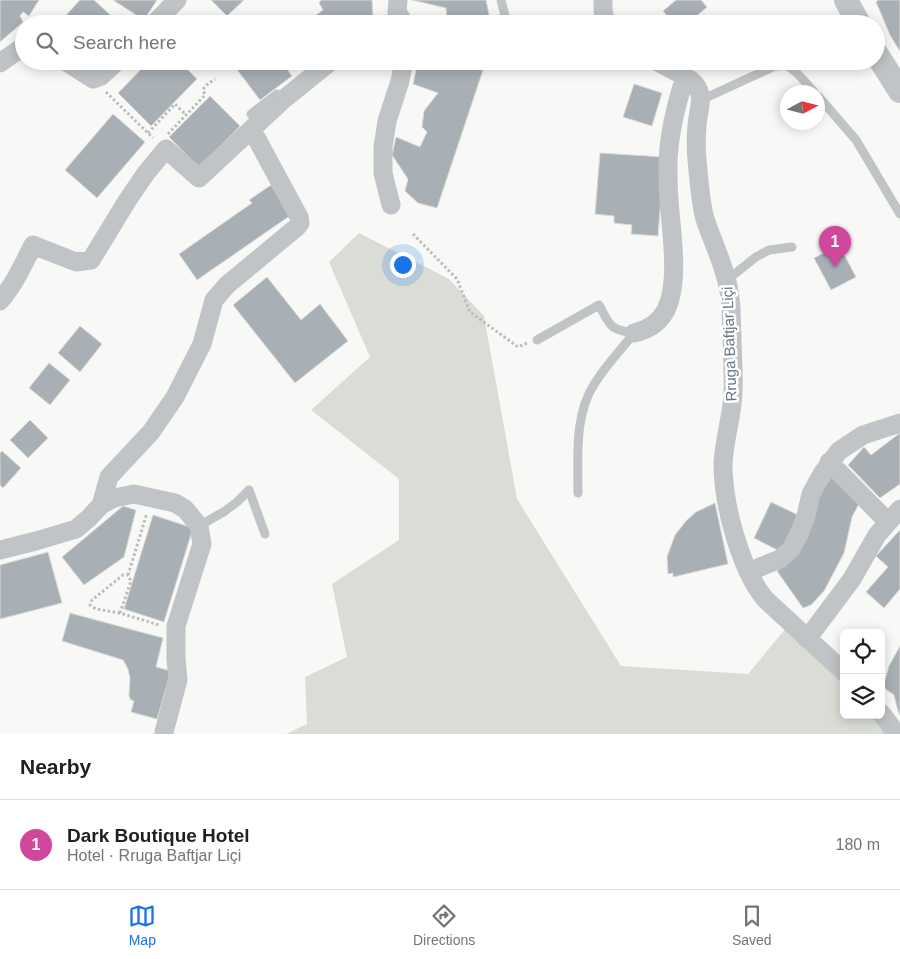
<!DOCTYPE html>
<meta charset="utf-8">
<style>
:root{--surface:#fff;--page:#f6f6f6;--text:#202124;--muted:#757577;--line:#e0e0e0;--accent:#1a73e8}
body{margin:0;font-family:Helvetica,sans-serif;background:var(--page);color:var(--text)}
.controls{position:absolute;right:15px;bottom:15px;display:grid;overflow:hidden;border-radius:8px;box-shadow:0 2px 12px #0003}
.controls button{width:45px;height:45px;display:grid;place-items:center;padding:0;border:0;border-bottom:1px solid var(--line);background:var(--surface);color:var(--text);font:25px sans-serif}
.compass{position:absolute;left:780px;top:85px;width:45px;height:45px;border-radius:50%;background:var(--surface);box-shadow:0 2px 12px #0003;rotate:83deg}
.you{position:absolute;left:402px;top:264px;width:18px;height:18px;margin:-12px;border:4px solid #fff;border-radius:50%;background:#1a73e8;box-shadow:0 0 0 8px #1a73e833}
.badge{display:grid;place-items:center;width:32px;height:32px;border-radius:50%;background:var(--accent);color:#fff;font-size:16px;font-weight:700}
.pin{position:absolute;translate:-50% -41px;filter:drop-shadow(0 1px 2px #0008)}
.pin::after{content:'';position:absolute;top:26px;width:18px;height:15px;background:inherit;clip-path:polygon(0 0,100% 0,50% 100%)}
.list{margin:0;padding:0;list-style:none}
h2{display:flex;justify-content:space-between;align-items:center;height:65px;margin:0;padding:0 20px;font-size:21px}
h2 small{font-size:16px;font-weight:400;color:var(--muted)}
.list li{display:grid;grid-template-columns:32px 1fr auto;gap:15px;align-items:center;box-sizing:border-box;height:90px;padding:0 20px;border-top:1px solid var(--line)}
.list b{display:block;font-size:19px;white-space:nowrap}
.list p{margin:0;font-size:16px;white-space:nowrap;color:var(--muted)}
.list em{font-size:16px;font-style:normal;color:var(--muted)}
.icon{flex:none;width:28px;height:28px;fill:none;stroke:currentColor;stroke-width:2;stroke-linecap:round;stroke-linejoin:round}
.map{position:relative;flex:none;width:900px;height:734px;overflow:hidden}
.search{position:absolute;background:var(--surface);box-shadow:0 2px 12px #0003;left:15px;right:15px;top:15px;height:55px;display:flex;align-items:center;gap:12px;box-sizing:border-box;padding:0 18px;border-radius:28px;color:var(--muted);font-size:19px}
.sheet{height:155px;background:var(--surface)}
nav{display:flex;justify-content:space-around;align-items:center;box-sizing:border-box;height:70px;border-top:1px solid var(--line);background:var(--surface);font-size:14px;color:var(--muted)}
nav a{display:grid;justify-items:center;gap:2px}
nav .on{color:var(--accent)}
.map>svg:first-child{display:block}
.green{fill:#d9ddd6}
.building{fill:#a8afb5;stroke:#dadad8}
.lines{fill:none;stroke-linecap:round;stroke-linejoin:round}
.path{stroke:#babdbf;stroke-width:3;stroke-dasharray:2.5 2.5;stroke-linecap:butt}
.service{stroke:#c0c4c7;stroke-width:9}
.minor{stroke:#c0c4c7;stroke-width:19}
.tertiary{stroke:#c0c4c7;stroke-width:24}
.labels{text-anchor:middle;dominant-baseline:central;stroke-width:5;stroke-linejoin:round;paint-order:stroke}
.street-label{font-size:15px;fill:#66757f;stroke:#fff}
</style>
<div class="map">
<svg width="900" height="734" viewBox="0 0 900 734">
<rect width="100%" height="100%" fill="#f8f8f6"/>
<!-- green -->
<path class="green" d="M359,233L449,279L484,316L517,499L621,666L748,674L786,628L844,672V715H881L896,734H286L307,724L305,677L347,657L332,584L399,540V479L311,410L370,357L329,262Z"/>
<!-- building -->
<path class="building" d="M0,0H39L29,16L23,12L20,16L23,22L0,42Z
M80,0H94L120,24H58Z
M113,0H157L144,20Z
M211,0H244L227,16Z
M321,0H372L373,18L364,24H308L317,18L316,15L323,10L319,3Z
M412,0H486L491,24H447L446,8Z
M676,0H701L707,7L687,24H674L663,11Z
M878,0H900V50H899L890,35L876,2Z
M749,17L751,24H727Z
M149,61H179L197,79L151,126L118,93Z
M244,61H303L288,71L292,76L260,100L235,67Z
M418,61H486L437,208L418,203L405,191L408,179L392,155L396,137L420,147L427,132L422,127L424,111L438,93L413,84Z
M634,84L662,93L652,126L623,117Z
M210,96L240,126L199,167L169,137Z
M113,114L145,142L97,198L65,170Z
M600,153L664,157L658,236L631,234L632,225L614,223V216L595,214Z
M271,185L291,215L197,280L179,254L252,203L249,200Z
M839,245L856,277L831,290L814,258Z
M267,277L301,320L320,304L348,341L295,383L233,305Z
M80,326L102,344L80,372L58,353Z
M49,363L70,380L50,405L29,388Z
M30,420L48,438L28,458L10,440Z
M900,433V484L880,498L848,465L864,447L871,455Z
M2,451L21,468L3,488L0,485V453Z
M833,475L860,502L852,517L844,553L824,591L811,605L803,608L777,571L784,565L824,487Z
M771,502L798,515L781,552L754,538Z
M715,503L728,564L673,577V573L668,574L667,557L675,535L686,521L696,512Z
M123,506L136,510L124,557L84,585L62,557Z
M153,515L193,528L164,622L124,609Z
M900,530V589L884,608L866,592L888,567L876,556Z
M48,552L62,603L0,619V565Z
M70,613L163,638L156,667L171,671L157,719L131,712L134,701L131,700L129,696L130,678L128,669L123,660L62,641Z
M900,646V715L898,711L894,695L883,687L889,666Z"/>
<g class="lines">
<!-- path -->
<path class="path" d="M207,61V62
M106,92L153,138
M148,133L175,104L186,115
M168,134L205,95L203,90L205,86L215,79
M413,234L457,279L470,312L518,347L527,343
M128,575L147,513
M120,613L96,609L90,605L92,600L123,575H128L131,581L120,613L159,625"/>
<!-- service -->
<path class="service" d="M501,0L507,24
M818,96L856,140L900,214
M701,100L775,66C779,66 783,65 787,66C798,71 806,84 814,92
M251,114L277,94
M727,280L756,257L769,250L792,247
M537,340L599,305C610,325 609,330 634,333
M578,493C578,457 574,414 595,383C606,365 621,350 634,333
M199,526L225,511L237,502L249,490L265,534"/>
<!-- minor -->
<path class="minor" d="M398,0L397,12L405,24
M603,0V10L606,24
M154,24L177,0
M65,61L93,79L101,76L117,61
M656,61L691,80C707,93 698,109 697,126C696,137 696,149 697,160C699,179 700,201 705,219C713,243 725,266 729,291C732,306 731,321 732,336C732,355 734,374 733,393C732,417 724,440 723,464C723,503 740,569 765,599L844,672
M0,63L24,46
M391,205L383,173V147L387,121L400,81L404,61
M0,301C14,285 23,265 33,245L76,262L91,260L127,201L146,173L166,149L199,178L284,99L331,61
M634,333C648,330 659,323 666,310C680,281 671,231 669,200C668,188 668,175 668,162C669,132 676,105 685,77
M829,462L888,522
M101,505L109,477L151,432L175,397L202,344L214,300L227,285L297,227L300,223L299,217L252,130
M0,550L36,541L76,529L89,518L101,505L114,498L134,494L175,503L185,509L199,526L202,544L176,626V659L178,680L164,732
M748,572L780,559L791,549L799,534L806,516L811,494L822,474L839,451L863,435L900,423
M807,639L852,579L877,535L900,509
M881,713L888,722L896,734"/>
<!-- tertiary -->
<path class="tertiary" d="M846,0L859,24
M876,53L900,91"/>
</g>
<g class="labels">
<!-- street labels -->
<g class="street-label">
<text transform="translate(729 344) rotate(-92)">Rruga Baftjar Liçi</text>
</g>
</g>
</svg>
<div class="controls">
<button><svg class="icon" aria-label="locate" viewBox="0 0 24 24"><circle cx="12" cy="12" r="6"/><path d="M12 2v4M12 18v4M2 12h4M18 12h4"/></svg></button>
<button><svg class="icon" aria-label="layers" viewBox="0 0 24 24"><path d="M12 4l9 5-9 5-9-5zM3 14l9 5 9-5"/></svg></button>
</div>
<svg class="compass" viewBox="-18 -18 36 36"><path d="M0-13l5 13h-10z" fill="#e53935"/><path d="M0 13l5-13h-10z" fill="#757577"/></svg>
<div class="you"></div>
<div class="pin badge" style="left:835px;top:267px;background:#d1479c">1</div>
<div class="search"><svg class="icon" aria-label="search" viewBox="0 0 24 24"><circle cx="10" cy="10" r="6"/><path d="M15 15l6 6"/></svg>Search here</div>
</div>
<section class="sheet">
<h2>Nearby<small></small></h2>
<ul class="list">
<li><span class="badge" style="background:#d1479c">1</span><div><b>Dark Boutique Hotel</b><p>Hotel · Rruga Baftjar Liçi</p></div><em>180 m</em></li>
</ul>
</section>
<nav>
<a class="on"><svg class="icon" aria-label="map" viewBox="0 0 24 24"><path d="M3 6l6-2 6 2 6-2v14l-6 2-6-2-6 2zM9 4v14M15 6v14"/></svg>Map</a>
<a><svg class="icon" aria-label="directions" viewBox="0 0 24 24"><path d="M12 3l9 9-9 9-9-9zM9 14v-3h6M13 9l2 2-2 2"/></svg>Directions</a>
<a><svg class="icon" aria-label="saved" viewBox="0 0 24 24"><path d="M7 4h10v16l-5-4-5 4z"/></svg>Saved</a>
</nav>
